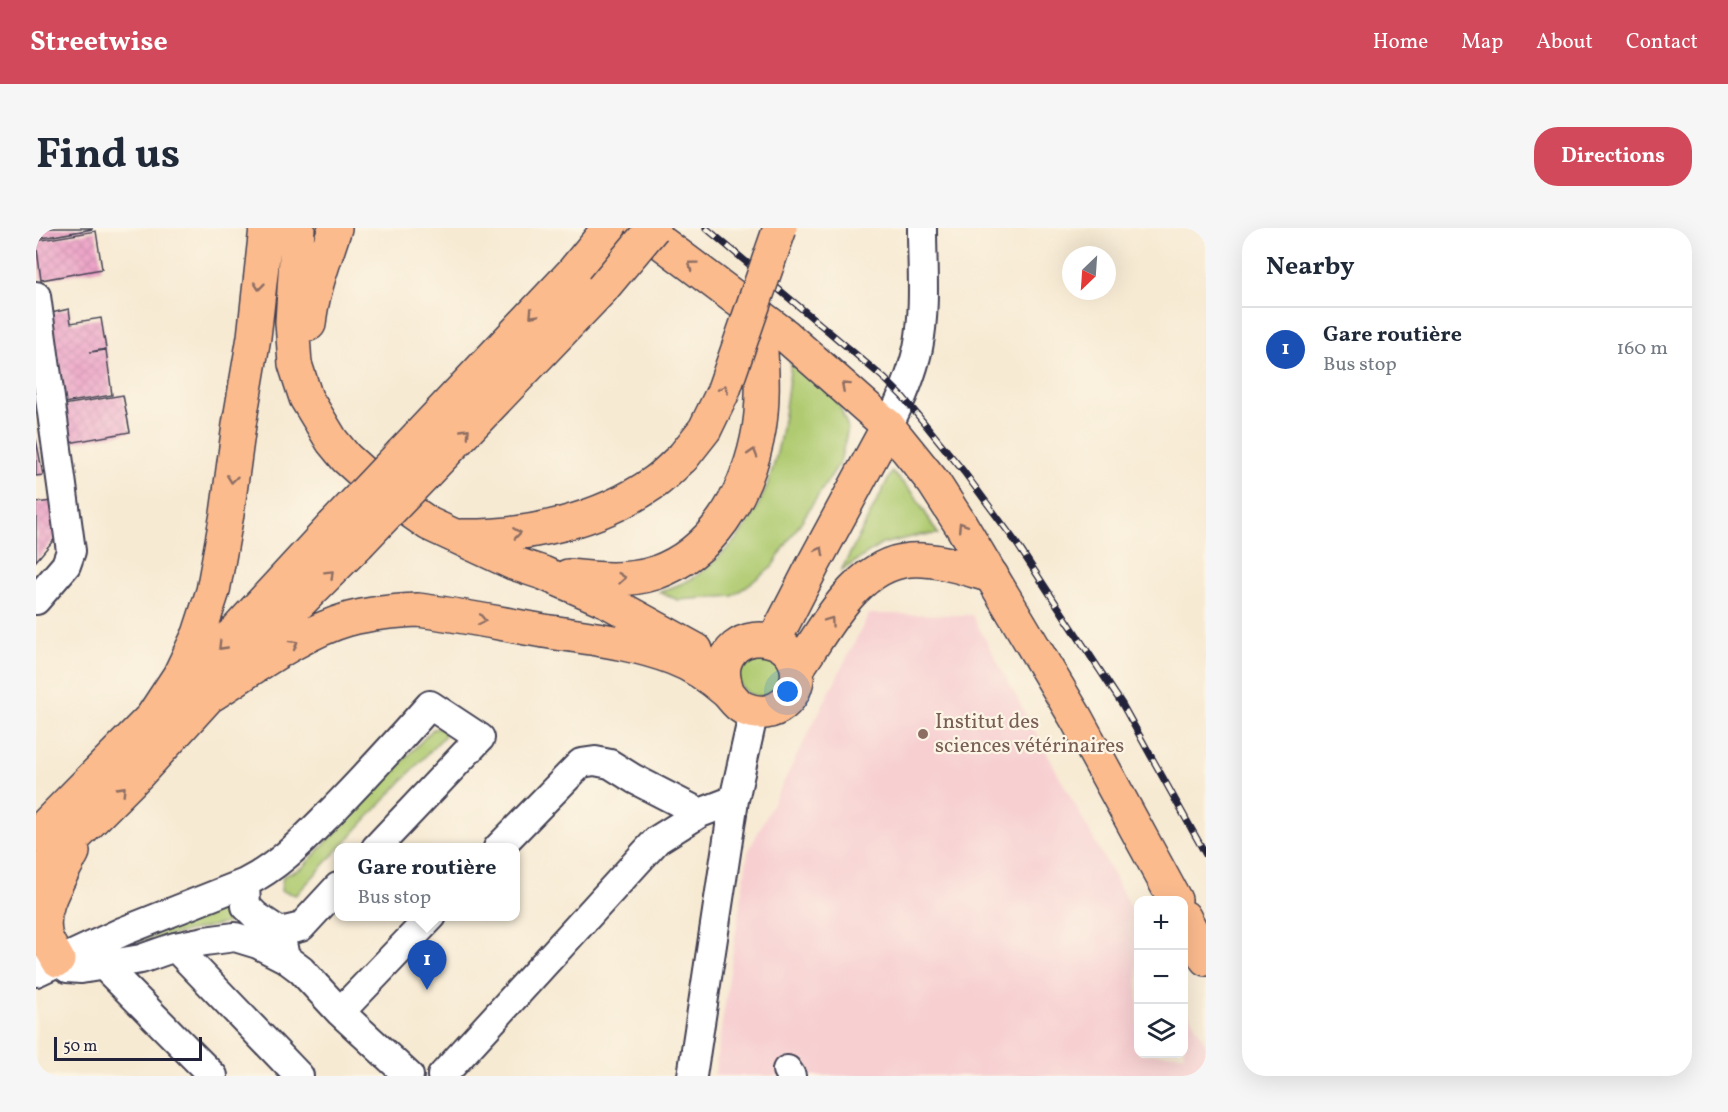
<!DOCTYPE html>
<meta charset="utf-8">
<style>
:root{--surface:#fff;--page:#f6f6f7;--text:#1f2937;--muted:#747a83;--line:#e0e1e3;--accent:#d1495b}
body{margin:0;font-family:Vollkorn,serif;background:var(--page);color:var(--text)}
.controls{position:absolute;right:18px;bottom:18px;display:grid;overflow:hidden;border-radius:12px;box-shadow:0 6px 24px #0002}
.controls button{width:54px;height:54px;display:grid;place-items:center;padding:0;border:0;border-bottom:2px solid var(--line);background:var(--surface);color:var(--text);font:30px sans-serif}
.compass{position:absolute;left:1026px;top:18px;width:54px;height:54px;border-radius:50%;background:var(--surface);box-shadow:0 6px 24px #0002;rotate:205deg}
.scale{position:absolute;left:18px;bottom:15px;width:148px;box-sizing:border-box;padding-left:6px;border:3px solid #22223b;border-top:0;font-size:16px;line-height:21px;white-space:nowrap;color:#22223b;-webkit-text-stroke:4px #fcf5e5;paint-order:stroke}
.you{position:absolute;left:752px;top:464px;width:21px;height:21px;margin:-15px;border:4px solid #fff;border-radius:50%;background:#1a73e8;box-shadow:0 0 0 9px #1a73e833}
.badge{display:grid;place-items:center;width:39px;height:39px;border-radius:50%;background:var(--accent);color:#fff;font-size:20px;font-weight:700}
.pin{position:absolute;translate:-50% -50px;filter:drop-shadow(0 2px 3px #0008)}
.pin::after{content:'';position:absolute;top:32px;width:21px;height:18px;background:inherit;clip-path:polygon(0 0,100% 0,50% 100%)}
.popup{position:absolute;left:298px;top:615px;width:186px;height:78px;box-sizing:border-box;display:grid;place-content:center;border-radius:12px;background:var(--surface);filter:drop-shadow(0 2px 4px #0005);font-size:20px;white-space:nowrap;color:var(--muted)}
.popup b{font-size:22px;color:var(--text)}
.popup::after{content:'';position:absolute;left:50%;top:100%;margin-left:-12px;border:12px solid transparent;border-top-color:var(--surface)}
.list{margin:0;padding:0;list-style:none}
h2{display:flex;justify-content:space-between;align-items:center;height:78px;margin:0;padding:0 24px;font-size:26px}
h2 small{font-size:20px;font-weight:400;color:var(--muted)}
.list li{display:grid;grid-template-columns:39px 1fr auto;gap:18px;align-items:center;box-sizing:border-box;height:84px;padding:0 24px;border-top:2px solid var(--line)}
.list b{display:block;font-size:22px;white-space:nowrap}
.list p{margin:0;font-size:20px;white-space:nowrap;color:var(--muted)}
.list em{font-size:20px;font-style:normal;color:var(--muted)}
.icon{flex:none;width:33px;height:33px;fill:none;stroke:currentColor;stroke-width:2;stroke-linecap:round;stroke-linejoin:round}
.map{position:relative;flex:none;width:1170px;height:848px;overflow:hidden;border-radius:24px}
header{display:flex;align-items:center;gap:36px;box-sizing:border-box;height:84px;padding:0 30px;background:var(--accent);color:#fff}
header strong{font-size:28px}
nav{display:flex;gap:33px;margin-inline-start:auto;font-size:21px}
.intro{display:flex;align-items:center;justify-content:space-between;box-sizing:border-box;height:144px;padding:0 36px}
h1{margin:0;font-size:42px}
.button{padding:15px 27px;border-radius:24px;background:var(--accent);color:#fff;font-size:21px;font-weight:700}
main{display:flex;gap:36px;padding:0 36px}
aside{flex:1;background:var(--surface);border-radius:24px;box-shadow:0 6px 24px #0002}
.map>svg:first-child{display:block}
.built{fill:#f7cfd1}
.green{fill:#afca70;stroke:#687656;stroke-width:1.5}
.building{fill:url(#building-cross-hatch)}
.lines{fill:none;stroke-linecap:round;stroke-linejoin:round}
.minor-casing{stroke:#424052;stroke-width:32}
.major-casing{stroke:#424052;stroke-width:36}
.highway-casing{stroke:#424052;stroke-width:36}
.minor{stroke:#fff;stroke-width:28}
.major{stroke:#fbbb8d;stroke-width:33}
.highway{stroke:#fbbb8d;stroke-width:33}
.rail-casing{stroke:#22223b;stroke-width:7}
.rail{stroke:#fcf5e5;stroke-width:4.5;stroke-dasharray:14;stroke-linecap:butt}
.highway-bridge-casing{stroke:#424052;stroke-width:36;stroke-linecap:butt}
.highway-bridge{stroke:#fbbb8d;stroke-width:33}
.oneway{stroke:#8e6e64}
.education-dot{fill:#8d6e63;stroke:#fcf5e5;stroke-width:2}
.labels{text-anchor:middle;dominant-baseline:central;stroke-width:4.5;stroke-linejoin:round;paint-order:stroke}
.education-label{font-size:21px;fill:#785e54;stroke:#fcf5e5;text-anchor:start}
</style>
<header>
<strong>Streetwise</strong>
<nav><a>Home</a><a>Map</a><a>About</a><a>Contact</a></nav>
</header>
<div class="intro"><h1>Find us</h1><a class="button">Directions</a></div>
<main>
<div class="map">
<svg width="1170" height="848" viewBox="0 0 1170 848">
<defs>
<pattern id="building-cross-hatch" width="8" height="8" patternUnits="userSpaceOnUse" patternTransform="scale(1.5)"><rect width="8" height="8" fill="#eb9bc4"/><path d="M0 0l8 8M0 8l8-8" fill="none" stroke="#c985a9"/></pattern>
</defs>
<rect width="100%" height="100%" fill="#fcf5e5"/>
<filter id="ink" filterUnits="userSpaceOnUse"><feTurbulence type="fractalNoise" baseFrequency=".0167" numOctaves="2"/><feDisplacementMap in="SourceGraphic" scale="12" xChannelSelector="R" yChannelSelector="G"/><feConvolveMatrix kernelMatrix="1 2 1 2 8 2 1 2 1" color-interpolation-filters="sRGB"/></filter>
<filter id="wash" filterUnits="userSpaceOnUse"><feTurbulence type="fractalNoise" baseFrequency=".008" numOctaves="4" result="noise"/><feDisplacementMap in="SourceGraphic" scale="24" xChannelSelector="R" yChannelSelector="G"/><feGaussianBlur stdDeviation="1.35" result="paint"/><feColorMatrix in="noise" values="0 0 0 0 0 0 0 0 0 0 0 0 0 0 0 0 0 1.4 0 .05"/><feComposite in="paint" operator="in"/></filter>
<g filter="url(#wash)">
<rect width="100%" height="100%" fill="#f7ead3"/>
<!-- built -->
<path class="built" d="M833,386L936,387L1102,693V826H1148V776L1170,817V848H678L712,624Z"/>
<!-- green -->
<path class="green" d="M755,135L801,171L812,200L804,234L735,340L697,368L642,372L623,364C634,360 647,356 657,350C669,343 679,333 689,323C741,273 746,203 755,135Z
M856,244L878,266L902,306L884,307L846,316L805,343Z
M702 447a21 21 0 1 1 42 0a21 21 0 1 1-42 0Z
M406,500L409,507L260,667L245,663L247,648L266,640L397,501Z
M181,681L193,684L191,695L96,716Z"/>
<g id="blocks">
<!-- building -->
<path class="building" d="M0,0H56V1L0,11Z
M60,3L66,41L5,52L0,13Z
M33,81L35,95L65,90L70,121L54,124L70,122L76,167L28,175L15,85Z
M87,167L94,204L33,215L27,177Z
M0,211L7,247L0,248Z
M16,273L21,308L0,333V275Z"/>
</g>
</g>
<g filter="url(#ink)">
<use href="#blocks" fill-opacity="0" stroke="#424052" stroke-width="1.5"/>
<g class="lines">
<defs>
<path id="minor" d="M0,68L35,323L30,337L0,372
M852,198C865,173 876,147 882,120C890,81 886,39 886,0
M462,620L545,535L559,533L574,536L598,551L664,585
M209,655C245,637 269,610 297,582C330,548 362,513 394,477L444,510L340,620
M244,704L265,699L302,659
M139,719L263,848
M22,732L31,740L45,741L105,731L139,719L169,713L199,709L222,716L249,730L265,742L304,784L373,848
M68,738L177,848
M0,744L88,703L209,655L210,678L220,688L244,704L249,730
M304,784L396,688
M751,842L755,848
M406,848L621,612L664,585L698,572
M656,848L698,572L718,483"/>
<path id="major" d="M852,198L898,255L925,297L1040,490L1139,672
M1148,689L1170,731"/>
<path id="highway" d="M262,0L256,94L259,136L270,170L296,213L310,230L350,266L393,296L477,335L507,345L571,373L660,422
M606,0L750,108L852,198L777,337L738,413
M273,96C276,63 289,31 299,0
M366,225L537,44L573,0
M389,246L566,61
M425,308C491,309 564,293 619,254C629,247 638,237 647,229
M532,348C560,351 592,354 619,345C676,325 709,268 721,212C730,172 725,129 723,88
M761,441C789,401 820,336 874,332C901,330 931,341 956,348
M172,469C215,442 264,405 313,391C336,385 359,383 382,382C424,387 466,396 508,403C552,410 595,414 637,430C656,437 676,451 691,464C697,470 700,476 707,480C714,483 723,485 730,484C755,480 770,449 756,428C739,402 695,406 688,438C686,448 689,456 692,465
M114,492L143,448L163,406L177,363L191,286L203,197L218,109L230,0
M0,607L188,416L297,298
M0,648L104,544L205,433L322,316
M22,732C19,726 14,719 11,712C0,682 24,650 37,624"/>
</defs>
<!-- minor casing -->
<use href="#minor" class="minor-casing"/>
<!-- major casing -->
<use href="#major" class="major-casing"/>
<!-- highway casing -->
<use href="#highway" class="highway-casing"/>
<!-- minor -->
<use href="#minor" class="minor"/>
<!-- major -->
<use href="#major" class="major"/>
<!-- highway -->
<use href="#highway" class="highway"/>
<defs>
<path id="rail" d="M670,0L849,151L867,169L928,244L979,313L1086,476L1170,627"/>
</defs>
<!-- rail casing -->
<use href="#rail" class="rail-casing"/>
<!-- rail -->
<use href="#rail" class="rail"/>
<defs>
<path id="highway-bridge" d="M566,61L617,0
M647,229L669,201L687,164L744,0
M297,298L366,225
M322,316L389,246"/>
</defs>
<!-- highway-bridge casing -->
<use href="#highway-bridge" class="highway-bridge-casing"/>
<!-- highway-bridge -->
<use href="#highway-bridge" class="highway-bridge"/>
</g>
<!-- one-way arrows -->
<defs><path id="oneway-chevron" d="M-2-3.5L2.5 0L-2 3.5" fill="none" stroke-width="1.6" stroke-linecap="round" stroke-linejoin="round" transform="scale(1.5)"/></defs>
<g class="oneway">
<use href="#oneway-chevron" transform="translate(656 37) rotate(-143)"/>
<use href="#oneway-chevron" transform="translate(223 58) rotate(96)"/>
<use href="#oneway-chevron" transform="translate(497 86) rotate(133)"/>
<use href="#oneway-chevron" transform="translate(809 158) rotate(-138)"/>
<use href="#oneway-chevron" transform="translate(688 161) rotate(-68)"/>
<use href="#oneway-chevron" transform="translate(430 204) rotate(-46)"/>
<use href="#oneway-chevron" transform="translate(717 225) rotate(-73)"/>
<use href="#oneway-chevron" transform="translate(196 251) rotate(97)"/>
<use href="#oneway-chevron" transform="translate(926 298) rotate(-122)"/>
<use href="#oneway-chevron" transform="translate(481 305) rotate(-8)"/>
<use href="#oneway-chevron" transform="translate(784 323) rotate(-62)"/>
<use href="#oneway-chevron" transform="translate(294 346) rotate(-45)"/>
<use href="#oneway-chevron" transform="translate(586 350) rotate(-4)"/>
<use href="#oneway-chevron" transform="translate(446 392) rotate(11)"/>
<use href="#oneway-chevron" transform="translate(794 393) rotate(-55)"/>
<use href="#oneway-chevron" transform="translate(258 416) rotate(-30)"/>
<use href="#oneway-chevron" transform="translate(186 418) rotate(134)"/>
<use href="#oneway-chevron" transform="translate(86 562) rotate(-46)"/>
</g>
</g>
<!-- markers -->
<circle class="education-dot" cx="887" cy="506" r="6"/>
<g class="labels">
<!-- education labels -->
<g class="education-label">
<text x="899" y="494">Institut des<tspan x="899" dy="24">sciences vétérinaires</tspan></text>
</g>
</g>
</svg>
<div class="controls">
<button>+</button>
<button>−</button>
<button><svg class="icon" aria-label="layers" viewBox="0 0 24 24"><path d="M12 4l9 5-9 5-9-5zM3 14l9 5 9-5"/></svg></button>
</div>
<svg class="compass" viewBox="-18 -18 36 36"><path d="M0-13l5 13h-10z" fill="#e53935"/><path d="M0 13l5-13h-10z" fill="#747a83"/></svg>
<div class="scale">50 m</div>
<div class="you"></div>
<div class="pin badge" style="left:391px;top:762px;background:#1a4fb4">1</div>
<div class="popup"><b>Gare routière</b>Bus stop</div>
</div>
<aside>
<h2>Nearby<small></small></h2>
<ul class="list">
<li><span class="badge" style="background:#1a4fb4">1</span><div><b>Gare routière</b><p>Bus stop</p></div><em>160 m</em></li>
</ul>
</aside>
</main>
